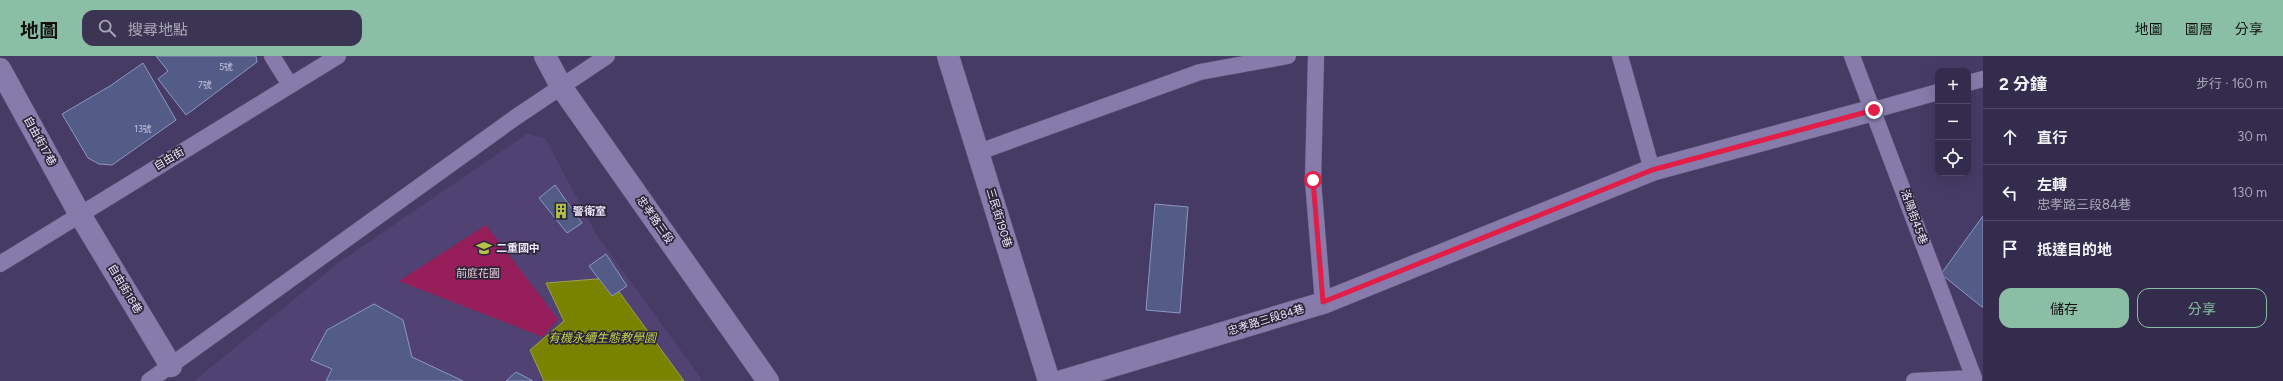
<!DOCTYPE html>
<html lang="zh-TW">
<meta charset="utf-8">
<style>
:root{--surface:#342c4c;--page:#3c3453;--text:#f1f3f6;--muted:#a9a7b5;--line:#4e4864;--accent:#8abfa5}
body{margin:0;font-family:Figtree,"Noto Sans TC",sans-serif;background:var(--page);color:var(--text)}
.controls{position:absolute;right:12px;top:12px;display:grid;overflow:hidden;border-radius:8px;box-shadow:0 4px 16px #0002}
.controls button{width:36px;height:36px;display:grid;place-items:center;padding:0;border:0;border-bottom:1px solid var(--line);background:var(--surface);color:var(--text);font:20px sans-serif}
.stop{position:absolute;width:12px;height:12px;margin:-9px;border:3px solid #e11d48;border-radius:50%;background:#fff}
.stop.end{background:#e11d48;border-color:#fff;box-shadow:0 1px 4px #0008}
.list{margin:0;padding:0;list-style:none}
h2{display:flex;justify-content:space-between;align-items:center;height:52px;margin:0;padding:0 16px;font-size:17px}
h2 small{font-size:13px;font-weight:400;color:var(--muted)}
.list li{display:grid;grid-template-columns:26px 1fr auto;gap:12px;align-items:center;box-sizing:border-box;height:56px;padding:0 16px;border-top:1px solid var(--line)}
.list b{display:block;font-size:15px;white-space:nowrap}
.list p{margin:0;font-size:13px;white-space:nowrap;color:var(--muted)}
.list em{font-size:13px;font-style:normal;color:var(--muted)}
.actions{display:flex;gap:8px;padding:12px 16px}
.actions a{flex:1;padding:9px 0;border:1px solid var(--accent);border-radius:12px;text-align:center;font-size:14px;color:var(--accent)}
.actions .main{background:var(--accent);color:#111}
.icon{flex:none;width:22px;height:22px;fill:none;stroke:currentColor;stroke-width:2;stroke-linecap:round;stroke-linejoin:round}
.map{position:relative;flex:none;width:1983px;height:325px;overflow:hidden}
header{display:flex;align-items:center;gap:24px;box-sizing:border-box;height:56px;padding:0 20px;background:var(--accent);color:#111}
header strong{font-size:19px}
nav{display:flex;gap:22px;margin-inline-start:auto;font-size:14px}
.search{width:280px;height:36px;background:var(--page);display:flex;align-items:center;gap:10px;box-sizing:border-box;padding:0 14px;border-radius:12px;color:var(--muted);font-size:15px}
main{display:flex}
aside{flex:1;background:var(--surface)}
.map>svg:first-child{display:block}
.built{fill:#504373}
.green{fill:#961e5b}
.water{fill:#798300;stroke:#9ca14c}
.building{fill:#535b87;stroke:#8d97c6}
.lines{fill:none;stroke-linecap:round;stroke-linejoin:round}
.service-casing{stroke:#5f5577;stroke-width:17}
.minor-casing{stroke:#5f5577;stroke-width:23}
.tertiary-casing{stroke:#5f5577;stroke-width:23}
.service{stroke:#867baa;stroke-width:16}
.minor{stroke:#867baa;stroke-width:22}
.tertiary{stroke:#867baa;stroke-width:22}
.route{stroke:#e11d48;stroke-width:5}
.labels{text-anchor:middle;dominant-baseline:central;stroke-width:3.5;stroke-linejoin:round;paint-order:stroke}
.number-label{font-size:9px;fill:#c6c5e0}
.street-label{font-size:11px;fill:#ede8fd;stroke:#2b2639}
.poi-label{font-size:11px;font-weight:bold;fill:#ede8fd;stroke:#2b2639;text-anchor:start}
.park-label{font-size:11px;fill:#ecccd7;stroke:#2b2639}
.water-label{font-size:12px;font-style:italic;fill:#c4d34d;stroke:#2b2639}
</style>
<header>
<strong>地圖</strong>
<div class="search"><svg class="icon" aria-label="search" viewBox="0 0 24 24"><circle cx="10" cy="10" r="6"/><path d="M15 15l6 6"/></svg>搜尋地點</div>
<nav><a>地圖</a><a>圖層</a><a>分享</a></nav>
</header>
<main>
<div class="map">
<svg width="1983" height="325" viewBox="0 0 1983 325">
<rect width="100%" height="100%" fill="#463b65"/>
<!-- built -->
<path class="built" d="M527,78L545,82L596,178L703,325H194L341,205Z"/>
<!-- green -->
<path class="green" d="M486,169L558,263L543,281L399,225Z"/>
<!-- water -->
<path class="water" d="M609,222L684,325H544L530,294L564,265L546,227Z"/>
<!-- building -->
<path class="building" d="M156,0H256L257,6L186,59L158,23L168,15Z
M143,7L176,64L112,109L99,108L88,102L62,58L110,30Z
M555,129L582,167L567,177L539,142Z
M1155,148L1188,151L1180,257L1146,254Z
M1983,160V251H1982L1941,218Z
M606,198L627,230L612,240L589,210Z
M374,248L403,264L412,301L463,325H326L332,313L311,304L327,274Z
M516,316L533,325H506Z"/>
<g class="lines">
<defs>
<path id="service" d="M272,0L290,29
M1316,0L1313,125L1323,247
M1620,0L1652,114
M1852,0L1974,322
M1968,27L1983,23
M1874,54L1938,36
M979,96L1200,16L1288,0
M0,208L338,0
M149,325L516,61L607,0
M1914,325L1974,322"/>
<path id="minor" d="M948,0L1049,325
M0,13L79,157L171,310
M1062,325L1323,247L1652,114L1874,54"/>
<path id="tertiary" d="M545,0L562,32L768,325"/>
</defs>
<!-- service casing -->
<use href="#service" class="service-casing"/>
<!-- minor casing -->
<use href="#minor" class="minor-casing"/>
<!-- tertiary casing -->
<use href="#tertiary" class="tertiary-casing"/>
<!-- service -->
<use href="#service" class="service"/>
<!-- minor -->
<use href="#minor" class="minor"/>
<!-- tertiary -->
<use href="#tertiary" class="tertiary"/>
</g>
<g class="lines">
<!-- route -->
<path class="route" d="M1313,124L1323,246L1652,114L1874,54"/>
</g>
<!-- icons -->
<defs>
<symbol id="building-bare" viewBox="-9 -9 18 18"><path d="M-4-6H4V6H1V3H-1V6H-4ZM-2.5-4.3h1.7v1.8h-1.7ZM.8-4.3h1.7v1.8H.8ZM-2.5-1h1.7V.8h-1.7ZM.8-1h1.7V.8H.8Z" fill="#b4c24a" stroke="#2b2639" stroke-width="2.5" paint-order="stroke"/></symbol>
<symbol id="school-bare" viewBox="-9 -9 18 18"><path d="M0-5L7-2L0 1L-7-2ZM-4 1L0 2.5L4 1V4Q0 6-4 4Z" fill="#b4c24a" stroke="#2b2639" stroke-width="2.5" paint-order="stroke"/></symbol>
</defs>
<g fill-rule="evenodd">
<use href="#building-bare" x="550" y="144" width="22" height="22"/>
<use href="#school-bare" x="473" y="181" width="22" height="22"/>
</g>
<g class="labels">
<!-- number labels -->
<g class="number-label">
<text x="226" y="10">5號</text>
<text x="205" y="28">7號</text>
<text x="143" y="72">13號</text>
</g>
<!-- street labels -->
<g class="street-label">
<text transform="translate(40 85) rotate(61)">自由街17巷</text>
<text transform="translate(169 103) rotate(-31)">自由街</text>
<text transform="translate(1914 161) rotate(70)">洛陽街45巷</text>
<text transform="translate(999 162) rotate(73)">三民街190巷</text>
<text transform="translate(655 164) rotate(55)">忠孝路三段</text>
<text transform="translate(125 233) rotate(59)">自由街18巷</text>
<text transform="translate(1266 264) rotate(-17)">忠孝路三段84巷</text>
</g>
<!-- poi labels -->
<g class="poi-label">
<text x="573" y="155">警衛室</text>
<text x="496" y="192">二重國中</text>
</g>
<!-- park labels -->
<g class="park-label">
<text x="478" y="217">前庭花園</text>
</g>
<!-- water labels -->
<g class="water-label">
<text x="602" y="282">有機永續生態教學園</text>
</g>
</g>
</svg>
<div class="controls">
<button>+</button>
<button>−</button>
<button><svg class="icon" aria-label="locate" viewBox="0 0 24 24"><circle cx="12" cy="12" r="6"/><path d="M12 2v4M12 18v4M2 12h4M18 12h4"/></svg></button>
</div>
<div class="stop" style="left:1313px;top:124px"></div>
<div class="stop end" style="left:1874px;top:54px"></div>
</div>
<aside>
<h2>2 分鐘<small>步行 · 160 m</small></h2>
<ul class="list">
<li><svg class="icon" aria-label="ahead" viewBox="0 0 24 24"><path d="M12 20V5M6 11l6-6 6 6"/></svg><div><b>直行</b></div><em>30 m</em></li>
<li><svg class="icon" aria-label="left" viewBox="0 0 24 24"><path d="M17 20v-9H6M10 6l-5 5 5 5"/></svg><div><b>左轉</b><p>忠孝路三段84巷</p></div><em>130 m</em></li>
<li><svg class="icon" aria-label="arrive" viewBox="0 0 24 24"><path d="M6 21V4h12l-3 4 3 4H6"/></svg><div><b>抵達目的地</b></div></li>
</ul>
<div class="actions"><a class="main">儲存</a><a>分享</a></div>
</aside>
</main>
